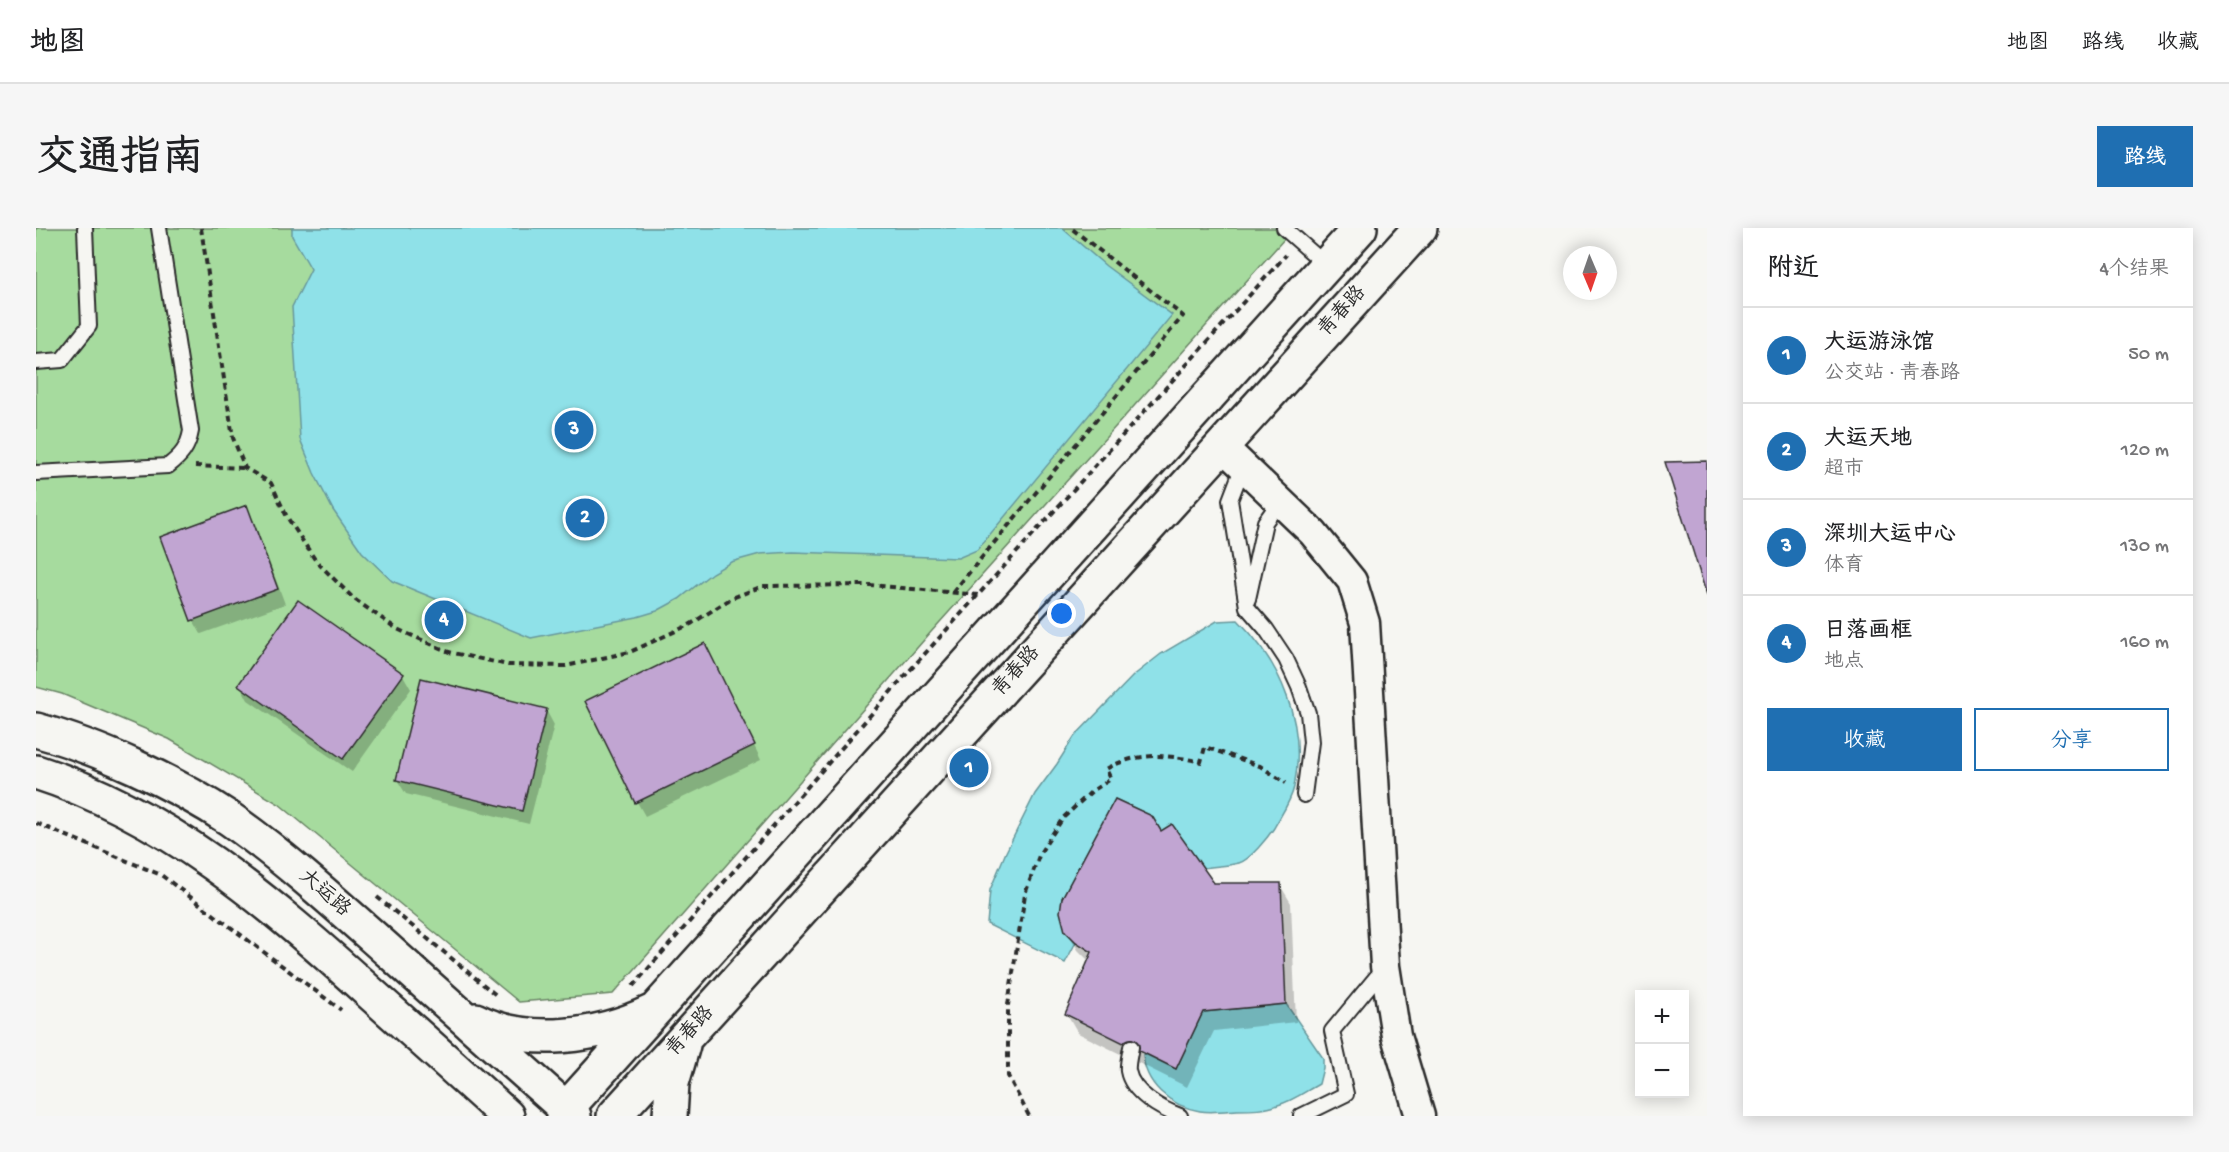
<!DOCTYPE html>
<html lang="zh">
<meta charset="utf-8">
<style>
:root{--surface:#fff;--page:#f6f6f6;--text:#202124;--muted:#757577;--line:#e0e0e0;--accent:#1f6fb2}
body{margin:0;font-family:"Gochi Hand","LXGW WenKai TC",sans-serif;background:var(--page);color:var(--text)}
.controls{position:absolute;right:18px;bottom:18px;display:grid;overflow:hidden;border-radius:0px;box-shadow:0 3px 15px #0003}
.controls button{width:54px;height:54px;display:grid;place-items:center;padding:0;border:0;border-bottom:2px solid var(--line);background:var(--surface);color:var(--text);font:30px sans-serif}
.compass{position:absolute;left:1527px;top:18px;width:54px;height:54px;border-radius:50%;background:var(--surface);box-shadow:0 3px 15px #0003;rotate:178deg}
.you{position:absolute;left:1026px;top:386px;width:21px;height:21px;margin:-15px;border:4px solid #fff;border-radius:50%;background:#1a73e8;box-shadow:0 0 0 9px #1a73e833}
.badge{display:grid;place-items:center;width:39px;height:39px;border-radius:50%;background:var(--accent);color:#fff;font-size:20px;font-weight:700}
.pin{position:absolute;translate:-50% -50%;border:3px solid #fff;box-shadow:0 2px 6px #0006}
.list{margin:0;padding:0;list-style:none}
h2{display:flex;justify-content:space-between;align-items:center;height:78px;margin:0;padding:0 24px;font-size:26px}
h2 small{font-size:20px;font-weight:400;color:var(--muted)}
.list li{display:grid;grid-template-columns:39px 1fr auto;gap:18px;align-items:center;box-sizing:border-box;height:96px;padding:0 24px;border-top:2px solid var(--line)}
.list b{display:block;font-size:22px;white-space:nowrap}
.list p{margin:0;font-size:20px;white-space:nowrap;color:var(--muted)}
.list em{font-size:20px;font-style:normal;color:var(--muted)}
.actions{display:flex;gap:12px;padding:18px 24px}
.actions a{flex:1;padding:14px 0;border:2px solid var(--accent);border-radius:0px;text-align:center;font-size:21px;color:var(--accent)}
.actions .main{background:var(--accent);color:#fff}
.map{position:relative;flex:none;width:1671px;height:888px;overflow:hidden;border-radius:0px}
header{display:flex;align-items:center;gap:36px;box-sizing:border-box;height:84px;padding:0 30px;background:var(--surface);border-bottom:2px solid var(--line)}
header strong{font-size:28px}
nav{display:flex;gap:33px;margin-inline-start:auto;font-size:21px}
.intro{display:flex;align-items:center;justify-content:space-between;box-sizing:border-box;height:144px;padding:0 36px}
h1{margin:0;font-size:42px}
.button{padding:15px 27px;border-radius:0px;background:var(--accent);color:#fff;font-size:21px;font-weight:700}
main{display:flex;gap:36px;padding:0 36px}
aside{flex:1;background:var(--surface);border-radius:0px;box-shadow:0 3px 15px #0003}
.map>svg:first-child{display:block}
.green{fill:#a6db9e;stroke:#688364;stroke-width:1.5}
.water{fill:#8fe1e8;stroke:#67989c;stroke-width:1.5}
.shadow{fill:#0003}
.building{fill:#c1a5d2;stroke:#2b2b2b;stroke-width:1.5}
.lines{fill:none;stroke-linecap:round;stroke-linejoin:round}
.service-casing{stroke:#2b2b2b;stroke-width:18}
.minor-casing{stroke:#2b2b2b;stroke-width:33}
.tertiary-casing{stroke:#2b2b2b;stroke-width:38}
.path{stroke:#2b2b2b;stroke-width:4;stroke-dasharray:6 4.5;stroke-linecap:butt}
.service{stroke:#f6f6f2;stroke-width:14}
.minor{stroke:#f6f6f2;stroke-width:28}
.tertiary{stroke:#f6f6f2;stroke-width:33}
.labels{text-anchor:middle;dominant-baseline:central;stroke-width:4.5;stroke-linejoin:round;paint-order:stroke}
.street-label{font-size:20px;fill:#2b2b2b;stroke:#f6f6f2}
</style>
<header>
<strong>地图</strong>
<nav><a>地图</a><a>路线</a><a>收藏</a></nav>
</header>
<div class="intro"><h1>交通指南</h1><a class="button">路线</a></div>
<main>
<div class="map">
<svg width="1671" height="888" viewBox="0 0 1671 888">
<rect width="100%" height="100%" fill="#f6f6f2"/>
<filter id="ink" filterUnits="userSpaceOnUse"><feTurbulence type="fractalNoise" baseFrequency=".0167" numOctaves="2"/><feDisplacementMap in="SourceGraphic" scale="12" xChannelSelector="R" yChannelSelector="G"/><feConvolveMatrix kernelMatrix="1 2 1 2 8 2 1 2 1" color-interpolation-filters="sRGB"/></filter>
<g filter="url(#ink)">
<!-- green -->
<path class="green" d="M0,0H1258L895,404L577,766L483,774L243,576L133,511L26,466L0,459Z"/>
<!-- water -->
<path class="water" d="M256,0H1026L1070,38L1136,87L941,322L922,330L757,324L724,326L695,334L676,345L643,371L621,383L601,389L495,410L356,353L326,324L297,282L278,245L264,211L256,79L275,41L256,8Z
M1202,392C1245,435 1271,497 1258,559C1255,573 1245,587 1238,600C1232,609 1214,632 1203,635C1192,638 1178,638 1167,640L1125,603L1116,588L1079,571L1026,670C1024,688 1027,701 1040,714L1029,735L951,696L954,662L970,624L999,566L1021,536L1038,509L1097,448L1125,426L1181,393Z
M1250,776L1287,830V840L1283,856C1270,863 1257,873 1242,877C1229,882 1215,882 1201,882C1189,883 1175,885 1164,883C1134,878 1108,856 1107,825L1140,841L1167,784Z"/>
<!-- shadow -->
<path class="shadow" d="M210,279L218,293L249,376L165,406L157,392Z
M676,431L725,532L609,588L601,574Z
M367,447L375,461L316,544L212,472L204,457Z
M510,482L518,497L493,596L370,566L361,552Z
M1125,605L1177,657H1244L1255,675L1260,794L1178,803L1151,859L1042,805L1031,786L1053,733L1042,722L1031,703Z"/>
<!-- building -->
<path class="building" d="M1671,233V368L1629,234Z
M211,277L242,361L155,393L124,309Z
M262,372L368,446L307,531L202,457Z
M669,415L719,517L599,575L549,473Z
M385,450L511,481L486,583L360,552Z
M1079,571L1116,588L1125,603L1136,596L1178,655H1245L1250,776L1167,784L1140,841L1029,786L1056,724L1040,714L1029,703L1024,684L1026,670Z"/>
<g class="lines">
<defs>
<path id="service" d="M1248,0L1290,37
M0,134L26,132L53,98L49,0
M1207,238L1194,272L1211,379L1230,401L1250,431L1263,459L1272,485L1275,514L1268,567
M0,245L132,238C145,228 152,220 155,203L123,0
M1212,371L1229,294L1244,273
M1095,819C1094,826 1091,836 1092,843C1096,865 1125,881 1144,888
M1265,888L1310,866L1296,803L1348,740"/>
<path id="minor" d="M1186,218L1277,305L1316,353L1329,395L1349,738L1360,808L1384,888"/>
<path id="tertiary" d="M0,502C62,519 140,555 194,591C251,631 303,679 355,725C416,779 477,834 538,888
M0,544C131,586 232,673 332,763C379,805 425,846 471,888
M439,792C492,819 563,809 615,784
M528,888L530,881L1324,0
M578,888L1384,0
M634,888L636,855L647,817"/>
</defs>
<!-- service casing -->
<use href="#service" class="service-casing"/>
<!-- minor casing -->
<use href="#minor" class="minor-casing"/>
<!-- tertiary casing -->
<use href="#tertiary" class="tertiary-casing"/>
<!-- path -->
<path class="path" d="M165,0L197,210L209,240L235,255L251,289L280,333L318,371L361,401L413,424L472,437L530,438L594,424L655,396L696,370L727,358L834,357L943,367
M159,238L209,240
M917,364L1147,88L1035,0
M0,595L125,647L305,782
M341,669L460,767
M597,758L866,451L1250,27
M993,888L972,848V777L989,666L1004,625L1027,590L1056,563L1075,551L1070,541C1101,524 1131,526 1165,534L1169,519L1224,538L1250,555"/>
<!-- service -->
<use href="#service" class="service"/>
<!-- minor -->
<use href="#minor" class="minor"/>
<!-- tertiary -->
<use href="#tertiary" class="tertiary"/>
</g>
</g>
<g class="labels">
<!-- street labels -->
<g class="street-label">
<text transform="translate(1307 84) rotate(-48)">青春路</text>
<text transform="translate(981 444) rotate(-48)">青春路</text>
<text transform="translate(288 666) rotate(41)">大运路</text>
<text transform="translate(655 804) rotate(-48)">青春路</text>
</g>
</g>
</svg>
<div class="controls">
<button>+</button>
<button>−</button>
</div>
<svg class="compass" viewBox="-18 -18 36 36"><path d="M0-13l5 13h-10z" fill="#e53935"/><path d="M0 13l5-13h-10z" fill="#757577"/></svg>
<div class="you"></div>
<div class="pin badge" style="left:933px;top:540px">1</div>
<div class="pin badge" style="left:549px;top:290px">2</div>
<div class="pin badge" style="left:538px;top:202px">3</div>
<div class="pin badge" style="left:408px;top:392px">4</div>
</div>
<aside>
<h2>附近<small>4个结果</small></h2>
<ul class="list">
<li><span class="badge">1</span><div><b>大运游泳馆</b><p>公交站 · 青春路</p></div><em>50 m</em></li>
<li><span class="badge">2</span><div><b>大运天地</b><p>超市</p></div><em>120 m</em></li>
<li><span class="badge">3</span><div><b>深圳大运中心</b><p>体育</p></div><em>130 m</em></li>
<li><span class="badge">4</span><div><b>日落画框</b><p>地点</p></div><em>160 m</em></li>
</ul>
<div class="actions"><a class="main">收藏</a><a>分享</a></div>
</aside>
</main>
